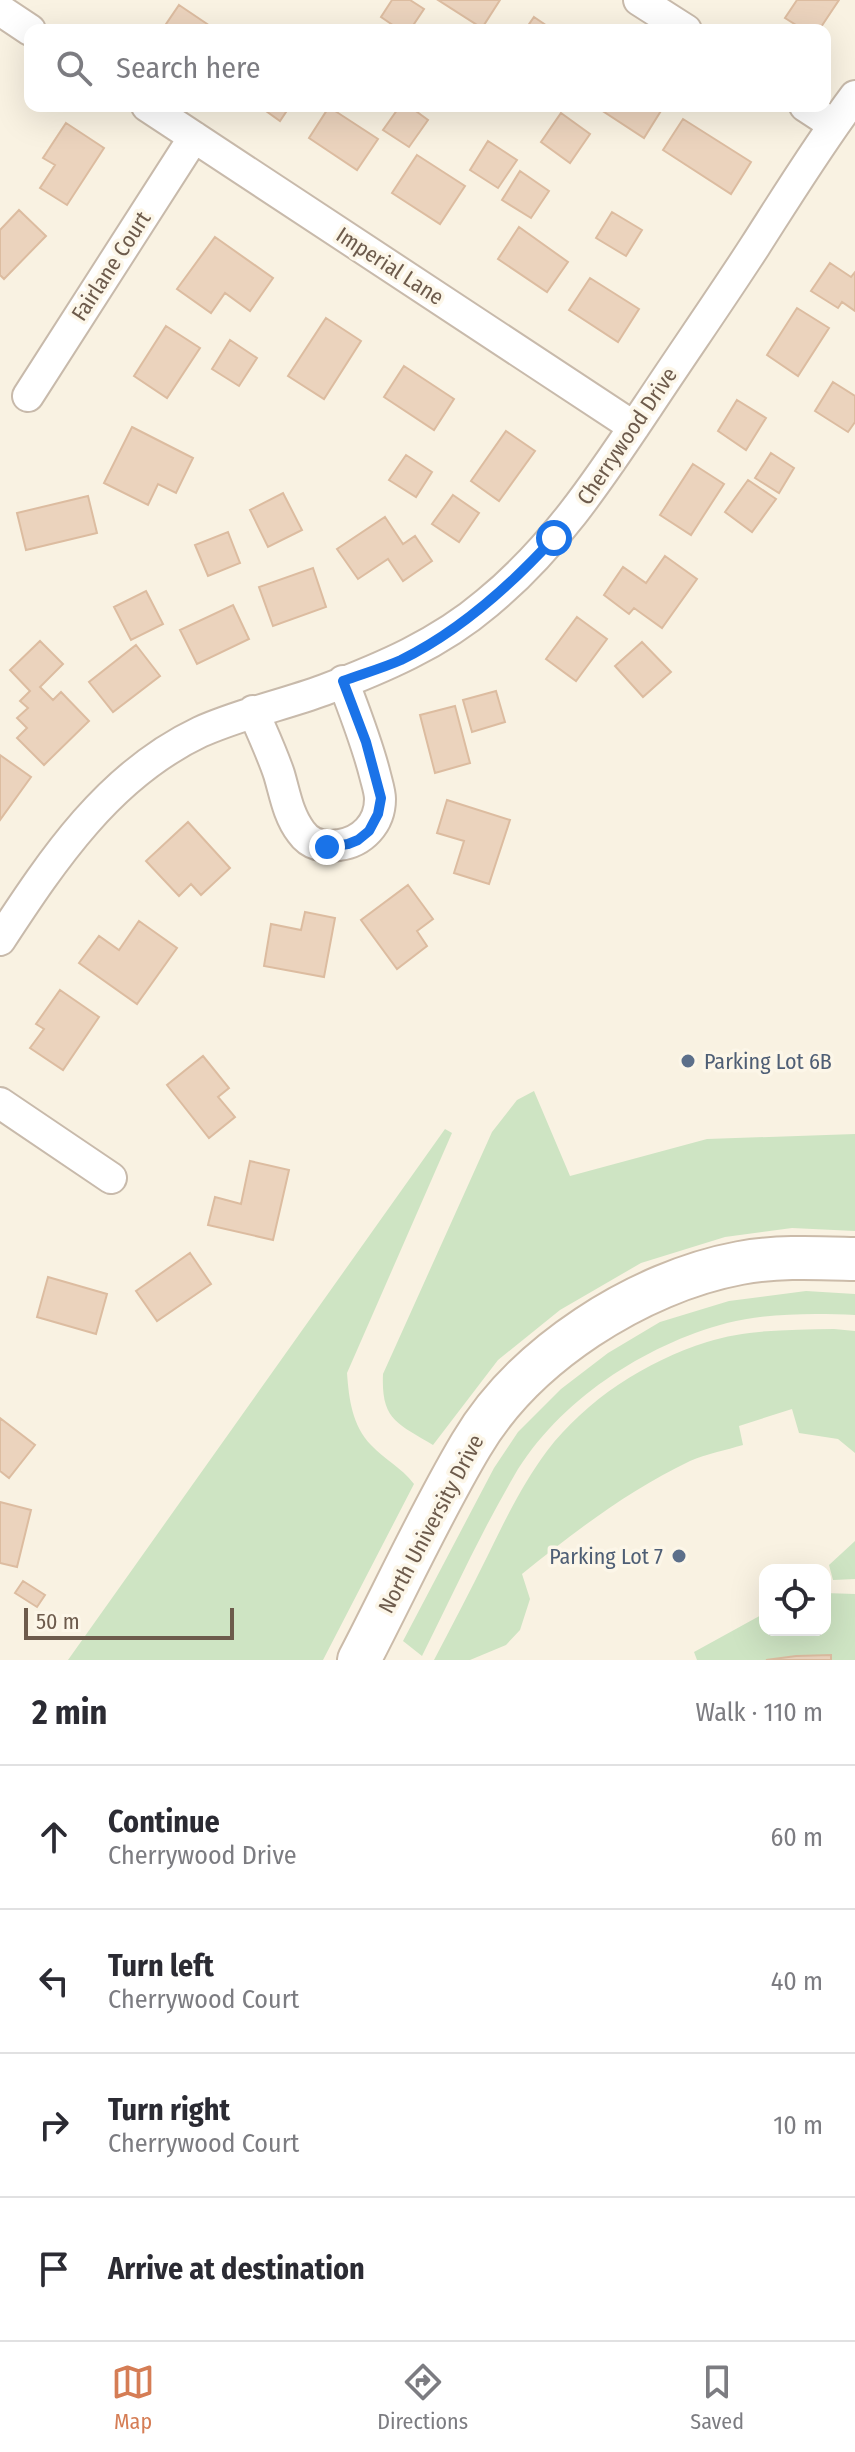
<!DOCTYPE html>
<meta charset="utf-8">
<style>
:root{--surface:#fff;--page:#f7f7f7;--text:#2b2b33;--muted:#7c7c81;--line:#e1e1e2;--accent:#d57d55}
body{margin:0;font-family:"Fira Sans Condensed",sans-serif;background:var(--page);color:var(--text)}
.controls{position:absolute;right:24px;bottom:24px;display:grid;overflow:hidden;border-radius:16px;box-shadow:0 8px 32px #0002}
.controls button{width:72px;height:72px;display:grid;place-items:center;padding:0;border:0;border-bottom:2px solid var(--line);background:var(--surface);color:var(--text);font:40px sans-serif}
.scale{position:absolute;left:24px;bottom:20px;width:210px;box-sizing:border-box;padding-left:8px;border:4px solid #6d5b4c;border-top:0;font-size:22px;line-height:28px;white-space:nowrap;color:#6d5b4c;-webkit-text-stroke:6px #fcf6e8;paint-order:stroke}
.stop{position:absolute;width:24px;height:24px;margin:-18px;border:6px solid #1a73e8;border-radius:50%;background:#fff}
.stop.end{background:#1a73e8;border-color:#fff;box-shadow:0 2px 8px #0008}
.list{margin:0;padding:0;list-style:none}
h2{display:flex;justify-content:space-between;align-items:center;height:104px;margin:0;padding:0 32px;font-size:34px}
h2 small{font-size:26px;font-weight:400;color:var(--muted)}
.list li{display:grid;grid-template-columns:52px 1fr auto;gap:24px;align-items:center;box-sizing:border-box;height:144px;padding:0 32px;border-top:2px solid var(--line)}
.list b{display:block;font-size:30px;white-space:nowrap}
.list p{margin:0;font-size:26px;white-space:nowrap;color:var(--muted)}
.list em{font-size:26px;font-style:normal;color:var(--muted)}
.icon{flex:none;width:44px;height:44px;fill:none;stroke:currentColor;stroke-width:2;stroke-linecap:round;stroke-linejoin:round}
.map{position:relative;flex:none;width:855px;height:1660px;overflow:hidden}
.search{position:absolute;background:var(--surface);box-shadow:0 8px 32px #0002;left:24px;right:24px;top:24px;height:88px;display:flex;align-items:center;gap:20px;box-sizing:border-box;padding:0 28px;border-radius:16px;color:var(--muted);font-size:30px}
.sheet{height:680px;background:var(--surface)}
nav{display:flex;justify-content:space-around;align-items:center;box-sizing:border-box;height:112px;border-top:2px solid var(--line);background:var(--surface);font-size:22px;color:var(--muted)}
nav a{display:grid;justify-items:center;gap:4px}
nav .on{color:var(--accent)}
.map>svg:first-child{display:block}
.green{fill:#cee4c3}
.building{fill:#ebd3bd;stroke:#dcbca0;stroke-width:2}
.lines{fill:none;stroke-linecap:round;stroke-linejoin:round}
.street-casing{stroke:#c8baab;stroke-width:34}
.secondary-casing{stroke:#cbbba9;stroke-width:46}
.street{stroke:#fff;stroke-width:30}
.secondary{stroke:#fff;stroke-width:42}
.route{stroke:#1a73e8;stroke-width:10}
.service-dot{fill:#5c6f8a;stroke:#fcf6e8;stroke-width:3}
.labels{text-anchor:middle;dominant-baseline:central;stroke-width:7;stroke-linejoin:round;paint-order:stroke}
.street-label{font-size:22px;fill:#6d5b4c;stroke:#fcf6e8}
.service-label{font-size:22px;fill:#4e5e75;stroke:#fcf6e8;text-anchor:start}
</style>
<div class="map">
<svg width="855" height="1660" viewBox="0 0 855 1660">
<rect width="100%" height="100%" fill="#f9f2e2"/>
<!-- green -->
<path class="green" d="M534,1091L570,1176L707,1139L855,1134V1231L792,1228L725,1237L641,1263L560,1310L498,1360L433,1445C397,1423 381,1420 383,1374L492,1132L517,1100Z
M445,1129L452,1133L347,1373C349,1399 352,1425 371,1445C385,1460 401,1467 414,1484L323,1660H68Z
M806,1291L855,1294V1315C814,1313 767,1313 727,1323C644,1345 558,1401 514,1476C480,1534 452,1596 422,1656L403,1641L494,1468L518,1432L561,1389L608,1353L660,1322L729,1301Z
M834,1329L855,1331V1453L838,1439L799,1433L792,1409L739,1426L743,1445C726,1450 706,1454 690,1461C629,1490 574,1532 522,1574L530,1599L520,1630L506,1645L470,1660H434C452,1626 470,1591 487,1557C505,1520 523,1483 547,1451C586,1400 646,1361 707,1342C747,1329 792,1330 834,1329Z
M855,1541V1579L833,1580L829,1565Z
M825,1593L855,1594V1660H831L830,1655L766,1660H697L694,1652L765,1613V1630H825Z"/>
<!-- building -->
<path class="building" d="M392,0H410L424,9L410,30H400L381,17Z
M438,0H500L482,28Z
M797,0H839L819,30H804L785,18Z
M179,5L216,30H162Z
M534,17L553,30H525Z
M259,106H290L280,121Z
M400,106H409L428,120L409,147L383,130Z
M595,106H664L644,138Z
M329,107L378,139L357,170L309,138Z
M561,113L590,134L570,163L541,142Z
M683,119L751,162L731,194L663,150Z
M66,123L104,148L67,205L40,188L55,165L43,158Z
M488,141L517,160L498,188L470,170Z
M417,155L465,186L440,224L392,193Z
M520,171L549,191L531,218L502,200Z
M19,210L46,236L4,279L0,275V230Z
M612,212L642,230L626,256L596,238Z
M519,227L568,262L547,292L498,259Z
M215,237L273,278L250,311L225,293L211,313L177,289Z
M830,263L851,277L855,272V311L842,302L838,308L811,291Z
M590,278L639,309L618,342L569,310Z
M797,308L829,328L798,376L767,355Z
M326,318L361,341L324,399L288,376Z
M166,326L200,348L167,398L134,376Z
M230,340L257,358L239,386L212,369Z
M404,366L454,399L434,430L384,397Z
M833,382L855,396V422L848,432L815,411Z
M737,400L766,418L746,450L718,431Z
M132,427L193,458L176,493L158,484L148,505L104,483Z
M506,431L535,451L499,501L471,481Z
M771,453L794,468L779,493L755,478Z
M406,455L432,472L416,497L389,480Z
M693,464L724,484L691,535L660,515Z
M748,480L776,499L752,532L725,512Z
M283,493L302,530L268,547L250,510Z
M453,495L479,513L459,542L432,524Z
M88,496L97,533L26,550L17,513Z
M385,517L403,544L415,536L432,561L403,581L388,559L358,579L337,549Z
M228,532L240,563L208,576L195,545Z
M665,556L697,579L662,628L634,608L629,614L604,595L623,567L646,583Z
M313,568L326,607L273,626L259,587Z
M146,591L163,624L131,640L114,607Z
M233,605L249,639L197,664L180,630Z
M577,617L607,639L576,681L546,659Z
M40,641L63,664L40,687L53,700L61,692L89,721L44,765L17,738L27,728L17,718L28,708L20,701L30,691L10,670Z
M642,642L671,672L643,697L615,666Z
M136,645L160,676L113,712L89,682Z
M496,691L505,722L472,732L463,700Z
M455,706L470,763L435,773L420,715Z
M0,755L31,777L0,820Z
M447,800L510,820L489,884L454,873L464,841L437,833Z
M188,822L230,868L201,895L191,884L179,896L146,861Z
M408,885L433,919L417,931L427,946L397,969L361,920Z
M305,912L335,918L324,977L264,966L271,924L301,930Z
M139,921L177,948L137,1004L79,963L99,936L119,950Z
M60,990L99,1017L63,1070L30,1048L44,1029L36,1024Z
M203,1056L229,1088L218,1097L235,1117L209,1138L167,1085Z
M250,1161L289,1170L273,1240L208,1225L215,1197L241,1204Z
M190,1253L211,1284L157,1321L136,1291Z
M48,1277L107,1294L96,1334L37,1317Z
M0,1418L35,1445L9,1478L0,1471Z
M0,1502L31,1510L17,1567L0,1563Z
M23,1581L45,1595L37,1607L15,1593Z
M831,1655V1660H766L796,1656Z"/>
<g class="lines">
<defs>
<path id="street" d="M639,0L686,30
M0,10L30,30
M147,106L634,427
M805,106L834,125
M28,396L194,137
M253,711C262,732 272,753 279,774C285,794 288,815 301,832C310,845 324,848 339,845C362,842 380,824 380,799C380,792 377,783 375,775C367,743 355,713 343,681
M0,940C53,859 109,775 200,732C240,714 283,705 324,690C382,668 439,644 487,603C554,548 600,478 648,406C683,353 720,300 755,246C787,196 819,144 855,96
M0,1103L111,1178"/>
<path id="secondary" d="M359,1660C396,1589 430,1514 471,1445C524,1355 638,1282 740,1263C778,1256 817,1258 855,1259"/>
</defs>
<!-- street casing -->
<use href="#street" class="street-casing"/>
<!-- secondary casing -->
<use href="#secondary" class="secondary-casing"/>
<!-- street -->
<use href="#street" class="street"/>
<!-- secondary -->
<use href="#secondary" class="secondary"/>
</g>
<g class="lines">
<!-- route -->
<path class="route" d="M327,847L348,844L358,840L369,831L378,814L381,798L366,742L343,681C362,674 383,668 401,660C460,631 510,586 554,538"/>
</g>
<!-- markers -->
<g class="service-dot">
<circle cx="688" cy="1061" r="8"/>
<circle cx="679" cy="1556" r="8"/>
</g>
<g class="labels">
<!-- street labels -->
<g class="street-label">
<text transform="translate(111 266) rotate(-57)">Fairlane Court</text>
<text transform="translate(390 266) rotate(33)">Imperial Lane</text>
<text transform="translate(627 436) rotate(-56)">Cherrywood Drive</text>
<text transform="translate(431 1524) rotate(-62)">North University Drive</text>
</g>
<!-- service labels -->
<g class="service-label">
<text x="704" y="1061">Parking Lot 6B</text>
<text x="663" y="1556" text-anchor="end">Parking Lot 7</text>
</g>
</g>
</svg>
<div class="controls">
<button><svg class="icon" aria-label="locate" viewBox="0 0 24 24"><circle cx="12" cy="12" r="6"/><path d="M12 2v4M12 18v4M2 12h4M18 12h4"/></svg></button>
</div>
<div class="scale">50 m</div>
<div class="stop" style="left:554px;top:538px"></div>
<div class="stop end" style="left:327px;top:847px"></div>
<div class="search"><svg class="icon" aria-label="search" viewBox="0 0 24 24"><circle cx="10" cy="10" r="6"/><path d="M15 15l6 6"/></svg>Search here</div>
</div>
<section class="sheet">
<h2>2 min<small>Walk · 110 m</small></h2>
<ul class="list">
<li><svg class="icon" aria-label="ahead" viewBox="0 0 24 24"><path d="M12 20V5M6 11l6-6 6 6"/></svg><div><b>Continue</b><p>Cherrywood Drive</p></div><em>60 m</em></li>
<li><svg class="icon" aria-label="left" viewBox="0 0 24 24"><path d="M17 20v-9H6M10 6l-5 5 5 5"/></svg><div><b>Turn left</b><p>Cherrywood Court</p></div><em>40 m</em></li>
<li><svg class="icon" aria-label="right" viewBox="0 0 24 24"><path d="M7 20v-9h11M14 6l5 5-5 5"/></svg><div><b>Turn right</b><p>Cherrywood Court</p></div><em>10 m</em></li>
<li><svg class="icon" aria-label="arrive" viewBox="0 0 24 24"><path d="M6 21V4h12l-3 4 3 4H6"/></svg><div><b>Arrive at destination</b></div></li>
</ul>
</section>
<nav>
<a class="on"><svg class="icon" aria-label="map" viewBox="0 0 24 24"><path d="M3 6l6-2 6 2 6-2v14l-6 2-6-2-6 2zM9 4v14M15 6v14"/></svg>Map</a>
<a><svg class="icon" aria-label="directions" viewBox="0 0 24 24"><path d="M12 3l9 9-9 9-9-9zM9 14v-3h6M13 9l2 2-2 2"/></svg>Directions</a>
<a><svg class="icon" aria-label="saved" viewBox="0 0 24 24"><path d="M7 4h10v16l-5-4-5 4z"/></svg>Saved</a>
</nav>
